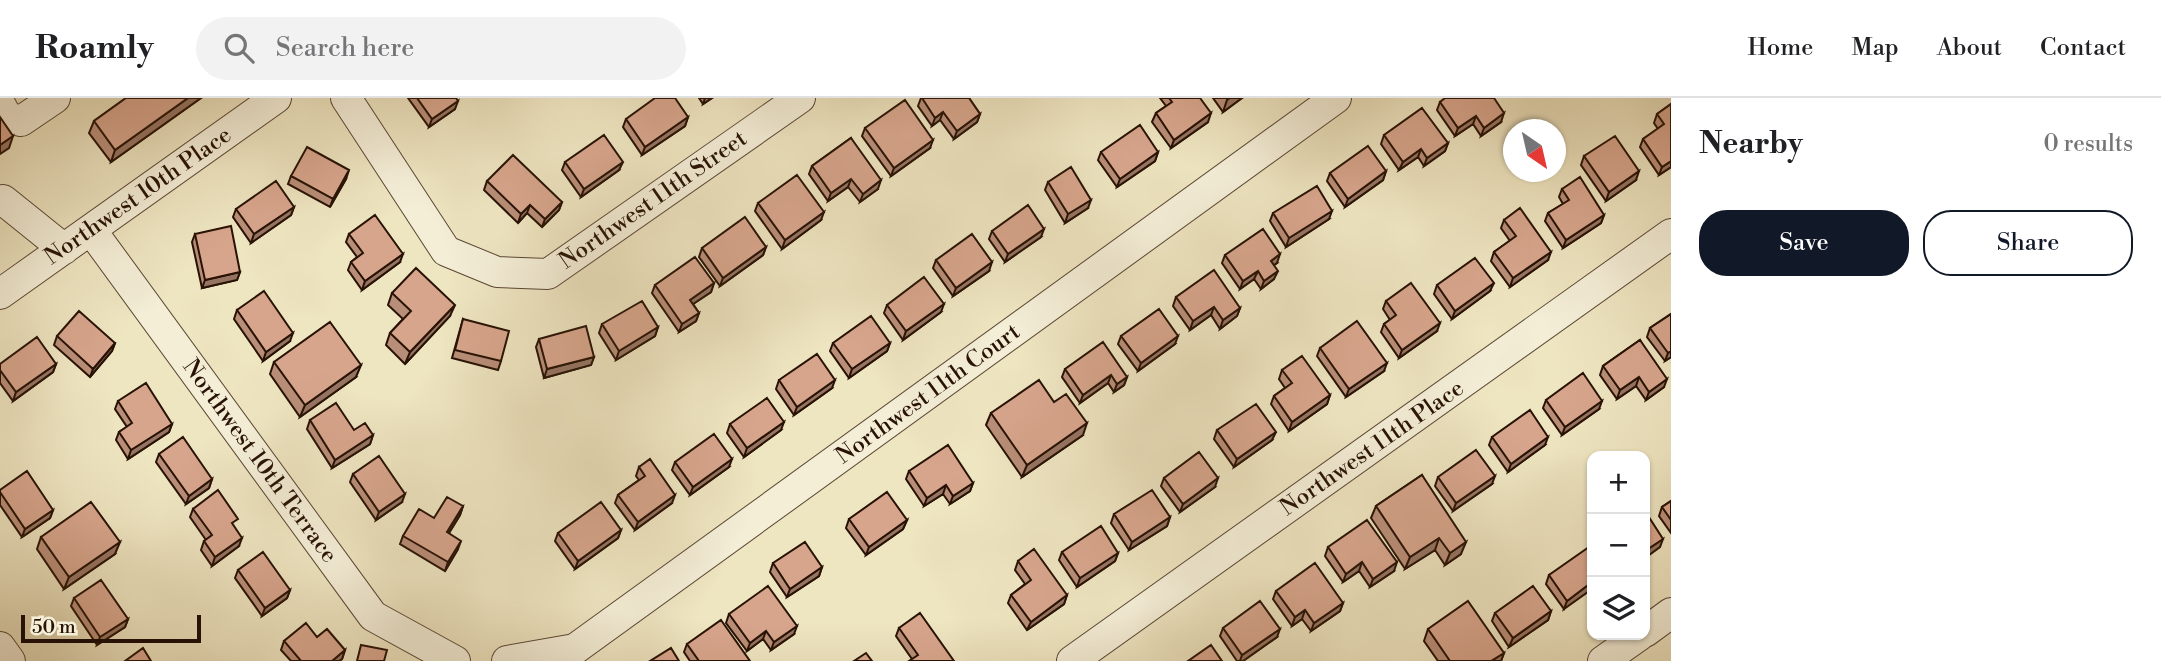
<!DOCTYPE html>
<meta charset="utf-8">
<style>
:root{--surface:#fff;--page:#f2f2f2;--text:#202124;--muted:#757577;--line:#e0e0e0;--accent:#111827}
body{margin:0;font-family:"Libre Bodoni",serif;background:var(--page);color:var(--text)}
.controls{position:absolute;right:21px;bottom:21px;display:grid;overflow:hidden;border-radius:14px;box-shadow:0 2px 5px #0004}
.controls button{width:63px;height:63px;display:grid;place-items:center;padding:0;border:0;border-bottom:2px solid var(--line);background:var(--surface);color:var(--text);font:35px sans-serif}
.compass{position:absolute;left:1503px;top:21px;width:63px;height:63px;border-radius:50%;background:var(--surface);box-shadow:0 2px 5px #0004;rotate:146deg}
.scale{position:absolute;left:21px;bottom:18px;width:180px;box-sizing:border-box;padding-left:7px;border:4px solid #281205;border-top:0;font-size:19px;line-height:24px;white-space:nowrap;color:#281205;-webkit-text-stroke:5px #f4eed7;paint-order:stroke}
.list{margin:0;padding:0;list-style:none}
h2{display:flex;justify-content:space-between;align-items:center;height:91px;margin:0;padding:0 28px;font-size:30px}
h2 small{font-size:23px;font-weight:400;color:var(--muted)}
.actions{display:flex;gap:14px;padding:21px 28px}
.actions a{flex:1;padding:16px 0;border:2px solid var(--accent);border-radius:28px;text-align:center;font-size:24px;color:var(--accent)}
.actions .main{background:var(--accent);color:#fff}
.icon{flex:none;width:38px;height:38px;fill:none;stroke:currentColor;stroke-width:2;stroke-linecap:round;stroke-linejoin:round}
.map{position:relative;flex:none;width:1671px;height:563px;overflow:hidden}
header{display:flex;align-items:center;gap:42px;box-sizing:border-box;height:98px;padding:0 35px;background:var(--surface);border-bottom:2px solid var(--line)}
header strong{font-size:33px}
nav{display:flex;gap:38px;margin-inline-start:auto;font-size:24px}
.search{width:490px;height:63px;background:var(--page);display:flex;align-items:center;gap:18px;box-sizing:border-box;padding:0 24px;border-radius:38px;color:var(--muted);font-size:26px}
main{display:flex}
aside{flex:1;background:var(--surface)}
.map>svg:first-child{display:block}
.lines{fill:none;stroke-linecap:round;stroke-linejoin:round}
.minor-casing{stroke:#5a4734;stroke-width:32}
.minor{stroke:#f4eed7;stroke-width:30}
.wall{fill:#b98e78;stroke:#281205;stroke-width:2}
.shaded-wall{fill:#967462;stroke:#281205;stroke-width:2}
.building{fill:#d7a58c;stroke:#281205;stroke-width:2}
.labels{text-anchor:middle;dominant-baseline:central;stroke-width:5;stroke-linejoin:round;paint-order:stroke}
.street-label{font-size:23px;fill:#281205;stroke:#f4eed7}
</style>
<header>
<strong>Roamly</strong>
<div class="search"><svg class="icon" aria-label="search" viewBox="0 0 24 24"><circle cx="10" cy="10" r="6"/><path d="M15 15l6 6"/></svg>Search here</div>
<nav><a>Home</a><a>Map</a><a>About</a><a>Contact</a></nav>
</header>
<main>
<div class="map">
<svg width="1671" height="563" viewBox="0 0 1671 563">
<rect width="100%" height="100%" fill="#eee5c1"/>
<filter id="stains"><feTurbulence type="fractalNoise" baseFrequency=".00286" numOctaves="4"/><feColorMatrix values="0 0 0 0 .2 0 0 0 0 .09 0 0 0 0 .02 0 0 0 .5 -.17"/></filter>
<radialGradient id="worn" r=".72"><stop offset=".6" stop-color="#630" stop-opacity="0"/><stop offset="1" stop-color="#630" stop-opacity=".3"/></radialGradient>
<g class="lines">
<defs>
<path id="minor" d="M346,0L446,153L497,174L548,176L800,0
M0,6L7,19L21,23L55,0
M0,104L3,102L64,151
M91,132L373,518L455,563
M0,196L276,0
M1645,534L1671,515
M0,549L10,563
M507,563L575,551L1336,0
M1072,563L1671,136
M1603,563L1640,537"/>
</defs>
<!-- minor casing -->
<use href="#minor" class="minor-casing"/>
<!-- minor -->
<use href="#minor" class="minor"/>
</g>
<!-- wall -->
<path class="wall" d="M126,0H201L111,64L89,35L94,23Z
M408,0H456L455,11L429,29Z
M699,0H712L703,6Z
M921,0H969L980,16L977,24L954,41L940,22L932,28L918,8Z
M1160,0H1200L1208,24L1171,50L1152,24L1156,15L1166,8Z
M1213,0H1242L1223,14Z
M1440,4L1501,24L1481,38L1473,26L1455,38L1437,12Z
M1671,6V69L1659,77L1640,49L1643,41L1658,31L1654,25L1657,16Z
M688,19L685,28L642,57L623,29L626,21Z
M865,30L930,50L891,78L862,38Z
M1384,37L1448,45L1445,53L1424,68L1418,59L1399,72L1381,46Z
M851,40L878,91L860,104L848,89L828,103L809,76L812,68Z
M1101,54H1158L1155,63L1117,89L1098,62Z
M1584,58L1636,82L1606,103L1581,67Z
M565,64L619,72L581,99L562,72Z
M1386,73L1383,82L1345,109L1327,83L1330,75Z
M291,78L346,81L330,109L288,86Z
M487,83L562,104L559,112L542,129L527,115L518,125L484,92Z
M1048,84L1088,110L1065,125L1045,92Z
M1562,91L1604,117L1601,125L1563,150L1545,123L1548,115L1563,106L1559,99Z
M758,105L821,122L782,151L755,113Z
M294,109L291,117L251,145L233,119L236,111Z
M1273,115L1329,121L1286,149L1270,123Z
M1504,122L1548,162L1510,189L1491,163L1494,154L1510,143L1501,130Z
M992,133L1041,139L1005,164L989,141Z
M195,136L240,174L237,182L202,190L192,144Z
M349,136L400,164L362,192L348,172L351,164L357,159L346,144Z
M766,149L763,157L720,188L699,159L702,150Z
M1225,157L1277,165L1274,167V181L1261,191L1254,181L1240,191L1222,165Z
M936,162L989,173L953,198L933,170Z
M714,185L711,194L693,206L699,215L696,223L679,234L652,195L655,187Z
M1437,187L1490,193L1452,221L1434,196Z
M392,195L450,218L405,266L386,247L390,235L403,221L388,207Z
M1176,199L1240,210L1237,218L1220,231L1211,217L1190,232L1173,208Z
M1386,203L1437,233L1399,260L1381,234L1384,226L1390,222L1383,211Z
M887,207L941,214L903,242L884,215Z
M237,212L290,243L263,263L234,221Z
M1671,216V259L1665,263L1647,239L1650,230Z
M463,221L501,263L498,272L452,260Z
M602,226L658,229L655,238L616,262L599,235Z
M57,238L115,245L112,253L90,279L54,247Z
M1121,238L1175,246L1138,273L1118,246Z
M539,241L594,259L591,267L544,280L536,249Z
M1640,242L1664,289L1646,302L1636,288L1617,301L1600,277L1603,268Z
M833,245H890L887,253L849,280L830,253Z
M1320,250L1384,273L1346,299L1317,258Z
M274,264L356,279L300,319L270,276Z
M0,266H56L53,274L13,303L0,285Z
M1065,271L1127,279L1124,287L1114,294L1108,285L1080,305L1062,279Z
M1282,272L1330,297L1327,306L1289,333L1271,306L1274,298L1285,290L1279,281Z
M779,282L832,290L794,317L776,291Z
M1546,302L1599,311L1562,337L1543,310Z
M118,303L172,326L169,334L128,361L116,342L119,334L127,329L115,311Z
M1054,304L1083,337L1022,379L986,327L991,315Z
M310,322L354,332L373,337L370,346L332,370L307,331Z
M730,326L781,332L744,359L727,335Z
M1217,332L1272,342L1234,369L1214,341Z
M1492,339L1545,347L1508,374L1489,347Z
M159,356L212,381L209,390L186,406L156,364Z
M675,364L729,369L690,397L672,372Z
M639,369L672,405L635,432L615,405L618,397L639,382L636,378Z
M909,373L973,385L970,393L950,406L943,396L924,408L906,381Z
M353,376L402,404L376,422L350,384Z
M1422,377L1461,456L1445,467L1435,452L1405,471L1371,420L1376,408Z
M1438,379L1492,386L1453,413L1435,388Z
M1164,380L1215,389L1180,414L1161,388Z
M0,392L53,412L50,420L22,439L0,407Z
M1671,403V435L1659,418L1662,409Z
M463,408L460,417L449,435L458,451L445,473L400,446L403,438L434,420Z
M193,411L239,448L212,468L201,452L204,443L206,442L190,419Z
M1114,416L1170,419L1167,428L1129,452L1111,425Z
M849,421L907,422L903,431L866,457L846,430Z
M621,432L618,440L575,471L555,443L558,435Z
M41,439L115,456L64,491L37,451Z
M1328,449L1394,473L1370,489L1359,473L1343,484L1325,458Z
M1062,454L1118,455L1115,463L1077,489L1059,462Z
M1592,455L1564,511L1546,486L1549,477Z
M1018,463L1067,497L1064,506L1027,532L1008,505L1011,497L1025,486L1015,472Z
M773,465L822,469L819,478L787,499L770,474Z
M238,472L290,492L287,500L262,518L235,480Z
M1276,493L1343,505L1340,513L1311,533L1302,521L1292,528L1273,501Z
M74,500L128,521L125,529L97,547L71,508Z
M1551,513L1548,522L1509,549L1492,523L1495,515Z
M729,516L794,536L771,552L763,541L747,553L726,525Z
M899,530L954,563L912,561L896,538Z
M1223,530L1277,539L1243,563H1237L1220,538Z
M1428,531L1504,555L1501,563H1438L1424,543Z
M317,539L345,552L342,561L339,563H291L281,552L284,543Z
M687,546L750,563H690L684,554Z"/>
<!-- shaded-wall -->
<path class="shaded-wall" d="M188,0H201L111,64L115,52Z
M705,0H712L703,6Z
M1230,0H1242L1223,14L1227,2Z
M458,3L455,11L429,29L432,21Z
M943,14L940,22L932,28L935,20Z
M1211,15L1208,24L1171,50L1174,42Z
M1504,15L1501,24L1481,38L1484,30Z
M980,16L977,24L954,41L957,33Z
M1476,18L1473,26L1455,38L1458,30Z
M688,19L685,28L642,57L645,49Z
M13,38L9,50L0,56V47Z
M933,42L930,50L891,78L894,70Z
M1448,45L1445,53L1424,68L1427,60Z
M1421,51L1418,59L1399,72L1403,64Z
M1158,54L1155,63L1117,89L1120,81Z
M1671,63V69L1659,77L1662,69Z
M623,64L619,72L581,99L584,91Z
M349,72L346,81L330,109L333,101Z
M1386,73L1383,82L1345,109L1348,101Z
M1639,73L1636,82L1606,103L1609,94Z
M851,81L848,89L828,103L831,95Z
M881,82L878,91L860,104L863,96Z
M1091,102L1088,110L1065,125L1068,116Z
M562,104L559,112L542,129L545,121Z
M530,107L527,115L518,125L521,116Z
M294,109L291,117L251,145L254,136Z
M1332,113L1329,121L1286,149L1289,140Z
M824,114L821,122L782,151L785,142Z
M1604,117L1601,125L1563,150L1566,142Z
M1044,131L1041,139L1005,164L1008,156Z
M766,149L763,157L720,188L723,180Z
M1551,154L1548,162L1510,189L1513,180Z
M403,156L400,164L362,192L365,183Z
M1280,156L1277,165L1268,171L1271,163Z
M992,164L989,173L953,198L956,190Z
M1258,173L1254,181L1240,191L1243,183Z
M1278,173L1274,181L1261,191L1264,183Z
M240,174L237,182L202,190L205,182Z
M714,185L711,194L687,210L690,202Z
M1494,185L1490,193L1452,221L1455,213Z
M944,206L941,214L903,242L906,233Z
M455,207L450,218L405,266L410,254Z
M1214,209L1211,217L1190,232L1193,223Z
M1240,210L1237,218L1220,231L1223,222Z
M699,215L696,223L679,234L682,226Z
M1440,225L1437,233L1399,260L1402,252Z
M658,229L655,238L616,262L619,253Z
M293,235L290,243L263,263L266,254Z
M1178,238L1175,246L1138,273L1141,265Z
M115,245L112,253L90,279L93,271Z
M890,245L887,253L849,280L852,271Z
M1671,253V259L1665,263L1668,255Z
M594,259L591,267L544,280L547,271Z
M1387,265L1384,273L1346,299L1349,291Z
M56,266L53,274L13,303L16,294Z
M361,267L356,279L300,319L305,307Z
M1111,277L1108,285L1080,305L1083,297Z
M1127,279L1124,287L1114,294L1117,286Z
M1639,279L1636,288L1617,301L1620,292Z
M1667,281L1664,289L1646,302L1649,294Z
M835,282L832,290L794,317L797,309Z
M1330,297L1327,306L1289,333L1292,324Z
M1602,303L1599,311L1562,337L1565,329Z
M784,324L781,332L744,359L747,350Z
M1087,325L1083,337L1022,379L1027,367Z
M172,326L169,334L128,361L131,352Z
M1276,334L1272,342L1234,369L1237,361Z
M373,337L370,346L332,370L335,362Z
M1548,339L1545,347L1508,374L1511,366Z
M732,361L729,369L690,397L693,389Z
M1495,378L1492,386L1453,413L1456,405Z
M1218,380L1215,389L1180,414L1183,406Z
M212,381L209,390L186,406L189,398Z
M973,385L970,393L950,406L953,398Z
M946,387L943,396L924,408L927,400Z
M405,396L402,404L376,422L379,414Z
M675,397L672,405L635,432L638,424Z
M463,408L460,417L444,443L447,434Z
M53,412L50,420L22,439L25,431Z
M1170,419L1167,428L1129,452L1132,444Z
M907,422L903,431L866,457L869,449Z
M621,432L618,440L575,471L578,463Z
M242,440L239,448L212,468L215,459Z
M1439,440L1435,452L1405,471L1410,459Z
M1663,441L1660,449L1645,460V453Z
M461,443L458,451L445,473L448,464Z
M120,444L115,456L64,491L69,479Z
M1466,444L1461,456L1445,467L1450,455Z
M1118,455L1115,463L1077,489L1080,480Z
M1362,464L1359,473L1343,484L1346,476Z
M1397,464L1394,473L1370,489L1373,481Z
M822,469L819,478L787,499L790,491Z
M1592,484V491L1564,511L1567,503Z
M290,492L287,500L262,518L265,510Z
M1067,497L1064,506L1027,532L1031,524Z
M1343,505L1340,513L1311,533L1314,525Z
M1305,512L1302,521L1292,528L1295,519Z
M1551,513L1548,522L1509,549L1513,540Z
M128,521L125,529L97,547L100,539Z
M797,528L794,536L771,552L774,544Z
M1280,531L1277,539L1243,563H1240L1242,557Z
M766,533L763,541L747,553L750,545Z
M345,552L342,561L339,563H332Z
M1504,555L1501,563H1491Z"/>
<!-- building -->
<path class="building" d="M126,0H188L115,52L94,23Z
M417,0H456L458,3L432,21Z
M655,0H675L688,19L645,49L626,21Z
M922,0H969L980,16L957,33L943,14L935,20Z
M1169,0H1200L1211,15L1174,42L1156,15L1172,4Z
M1445,0H1494L1504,15L1484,30L1476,18L1458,30L1440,4Z
M905,2L933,42L894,70L865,30Z
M1671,6V63L1662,69L1643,41L1664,26L1657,16Z
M1422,10L1448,45L1427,60L1421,51L1403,64L1384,37Z
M0,19L13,38L0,47Z
M1140,27L1158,54L1120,81L1101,54Z
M604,37L623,64L584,91L565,64Z
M1615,38L1639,73L1609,94L1584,58Z
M851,40L881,82L863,96L851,81L831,95L812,68Z
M1368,48L1386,73L1348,101L1330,75Z
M307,49L349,72L333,101L291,78Z
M513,57L562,104L545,121L530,107L521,116L487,83Z
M1071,69L1091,102L1068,116L1048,84Z
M797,77L824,114L785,142L758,105Z
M1580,79L1604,117L1566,142L1548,115L1569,102L1562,91Z
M276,83L294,109L254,136L236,111Z
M1317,88L1332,113L1289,140L1273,115Z
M1028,107L1044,131L1008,156L992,133Z
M1520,110L1551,154L1513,180L1494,154L1516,138L1504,122Z
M375,117L403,156L365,183L351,164L363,155L349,136Z
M745,119L766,149L723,180L702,150Z
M231,128L240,174L205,182L195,136Z
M1263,131L1280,156L1271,163L1278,173L1264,183L1258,173L1243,183L1225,157Z
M972,136L992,164L956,190L936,162Z
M695,159L714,185L690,202L699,215L682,226L655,187Z
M1475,160L1494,185L1455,213L1437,187Z
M416,170L455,207L410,254L390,235L411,213L392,195Z
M1214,172L1240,210L1223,222L1214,209L1193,223L1176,199Z
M924,179L944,206L906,233L887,207Z
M1411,185L1440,225L1402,252L1384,226L1396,217L1386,203Z
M264,193L293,235L266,254L237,212Z
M642,203L658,229L619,253L602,226Z
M1159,211L1178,238L1141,265L1121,238Z
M79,213L115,245L93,271L57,238Z
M1671,216V253L1668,255L1650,230Z
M871,218L890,245L852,271L833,245Z
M463,221L509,233L501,263L455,252Z
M1357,223L1387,265L1349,291L1320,250Z
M330,224L361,267L305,307L274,264Z
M586,228L594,259L547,271L539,241Z
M37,239L56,266L16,294L0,272V266Z
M1640,242L1667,281L1649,294L1639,279L1620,292L1603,268Z
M1103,244L1127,279L1117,286L1111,277L1083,297L1065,271Z
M817,256L835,282L797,309L779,282Z
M1302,258L1330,297L1292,324L1274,298L1292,285L1282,272Z
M1583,275L1602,303L1565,329L1546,302Z
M1039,282L1054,304L1066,296L1087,325L1027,367L991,315Z
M146,285L172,326L131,352L119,334L132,325L118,303Z
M767,300L784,324L747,350L730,326Z
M336,305L354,332L365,325L373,337L335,362L310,322Z
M1256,306L1276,334L1237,361L1217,332Z
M1530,312L1548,339L1511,366L1492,339Z
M714,336L732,361L693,389L675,364Z
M183,339L212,381L189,398L159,356Z
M948,347L973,385L953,398L946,387L927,400L909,373Z
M1476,352L1495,378L1456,405L1438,379Z
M1199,354L1218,380L1183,406L1164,380Z
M379,358L405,396L379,414L353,376Z
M650,361L675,397L638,424L618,397L645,378L639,369Z
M27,373L53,412L25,431L0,394V392Z
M1422,377L1466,444L1450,455L1439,440L1410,459L1376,408Z
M218,392L238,421L232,425L242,440L215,459L204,443L212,437L193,411Z
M1152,392L1170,419L1132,444L1114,416Z
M887,394L907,422L869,449L849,421Z
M447,399L463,408L447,434L461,443L448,464L403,438L419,411L434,420Z
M1671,403V422L1662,409Z
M91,404L120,444L69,479L41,439Z
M601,404L621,432L578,463L558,435Z
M1645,413L1663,441L1645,453Z
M1367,422L1397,464L1373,481L1362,464L1346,476L1328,449Z
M1101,428L1118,455L1080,480L1062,454Z
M805,444L822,469L790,491L773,465Z
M1589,449L1592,455V484L1567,503L1549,477Z
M1034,451L1067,497L1031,524L1011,497L1031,482L1018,463Z
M263,454L290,492L265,510L238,472Z
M1315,465L1343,505L1314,525L1305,512L1295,519L1276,493Z
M101,482L128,521L100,539L74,500Z
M768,488L797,528L774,544L766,533L750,545L729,516Z
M1533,488L1551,513L1513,540L1495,515Z
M1260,503L1280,531L1242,557L1223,530Z
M1468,503L1504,555L1491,563H1450L1428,531Z
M920,515L954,563H909L918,557L899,530Z
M721,522L750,563H699L687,546Z
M306,525L317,539L327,531L345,552L332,563H301L284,543Z
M361,547L387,552L384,563H357Z
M1211,547L1222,563H1188Z
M143,550L151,563H125Z
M671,550L679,563H650Z
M866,555L872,563H854Z"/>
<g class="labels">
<!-- street labels -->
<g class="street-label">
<text transform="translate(138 98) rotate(-35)">Northwest 10th Place</text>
<text transform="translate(653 102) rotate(-35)">Northwest 11th Street</text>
<text transform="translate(928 296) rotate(-36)">Northwest 11th Court</text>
<text transform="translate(1372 350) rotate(-35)">Northwest 11th Place</text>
<text transform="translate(260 363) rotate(54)">Northwest 10th Terrace</text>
</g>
</g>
<rect width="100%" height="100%" filter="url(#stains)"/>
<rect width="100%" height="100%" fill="url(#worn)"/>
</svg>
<div class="controls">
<button>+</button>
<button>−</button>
<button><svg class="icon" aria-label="layers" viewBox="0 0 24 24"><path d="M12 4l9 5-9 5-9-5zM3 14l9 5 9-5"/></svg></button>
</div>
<svg class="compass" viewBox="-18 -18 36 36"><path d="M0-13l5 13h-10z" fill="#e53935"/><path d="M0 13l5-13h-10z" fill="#757577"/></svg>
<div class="scale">50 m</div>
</div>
<aside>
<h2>Nearby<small>0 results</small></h2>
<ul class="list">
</ul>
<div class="actions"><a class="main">Save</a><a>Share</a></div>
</aside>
</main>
